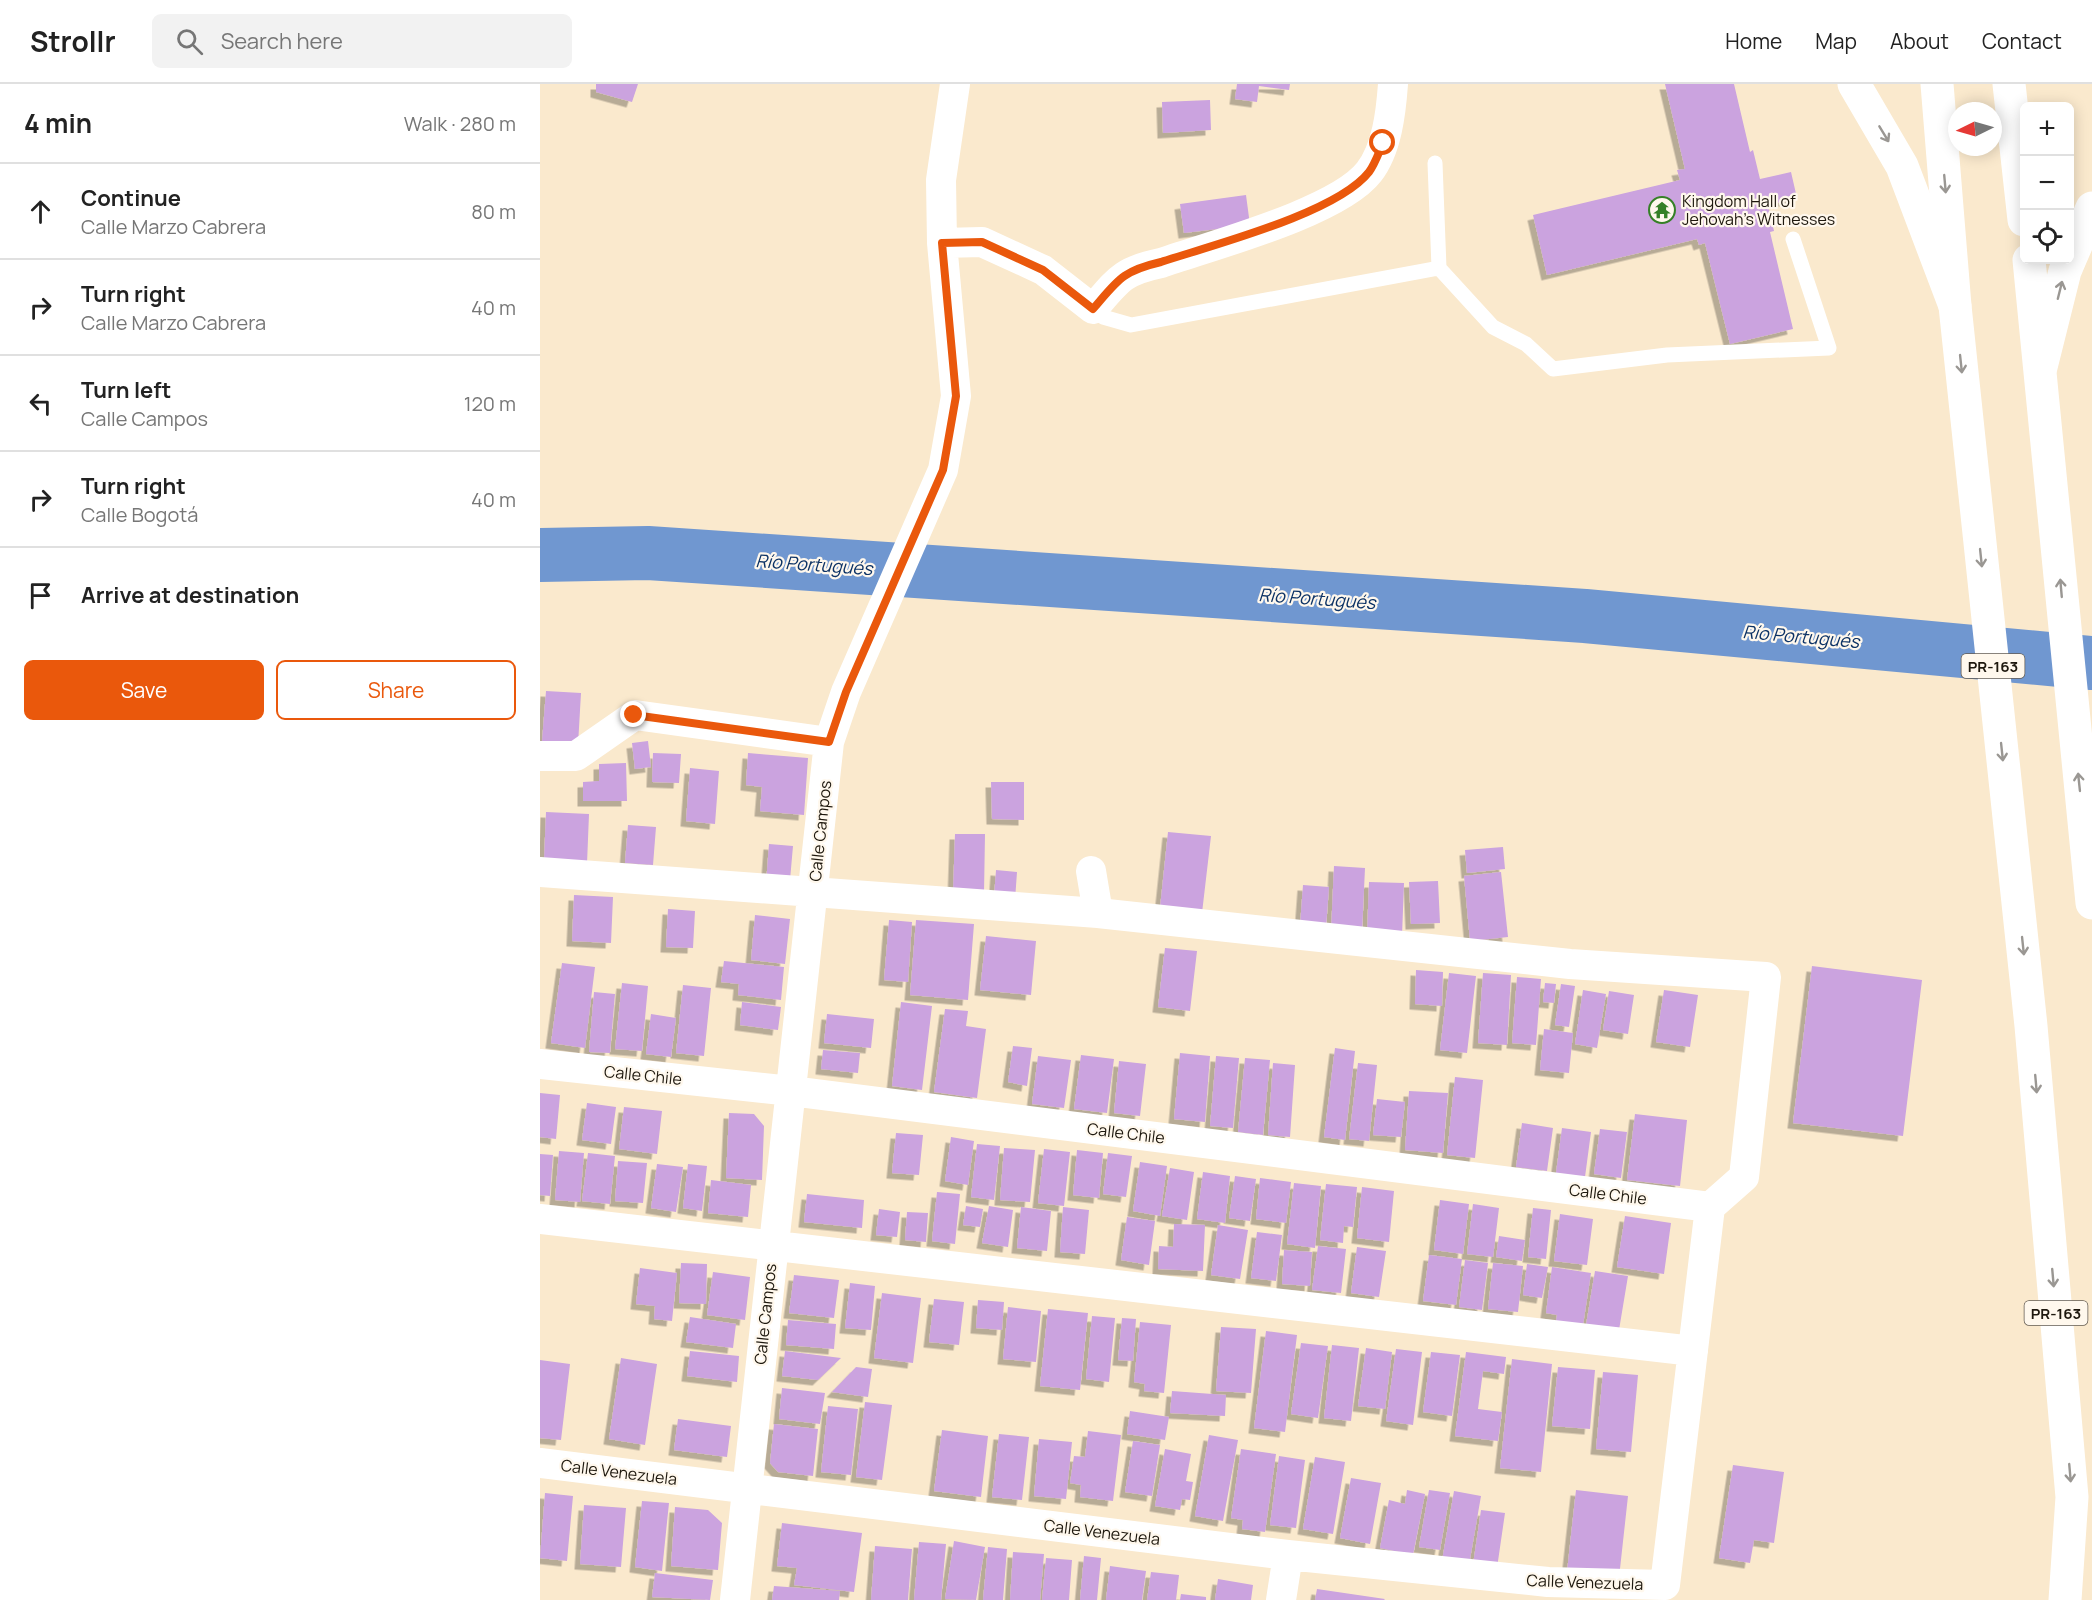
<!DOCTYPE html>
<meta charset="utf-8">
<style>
:root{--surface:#fff;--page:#f2f2f2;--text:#222;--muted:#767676;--line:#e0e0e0;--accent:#ea580c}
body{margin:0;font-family:Manrope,sans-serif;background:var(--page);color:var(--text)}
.controls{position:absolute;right:18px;top:18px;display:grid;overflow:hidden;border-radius:9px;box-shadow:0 3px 15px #0003}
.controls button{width:54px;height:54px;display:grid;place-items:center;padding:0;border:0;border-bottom:2px solid var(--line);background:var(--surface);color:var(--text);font:30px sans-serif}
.compass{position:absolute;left:1408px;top:18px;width:54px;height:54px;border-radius:50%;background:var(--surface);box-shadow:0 3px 15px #0003;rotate:265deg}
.stop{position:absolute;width:18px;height:18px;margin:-14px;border:4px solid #ea580c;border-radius:50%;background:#fff}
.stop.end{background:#ea580c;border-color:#fff;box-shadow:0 2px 6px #0008}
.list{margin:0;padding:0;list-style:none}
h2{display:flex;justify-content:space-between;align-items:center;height:78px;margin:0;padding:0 24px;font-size:26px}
h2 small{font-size:20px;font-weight:400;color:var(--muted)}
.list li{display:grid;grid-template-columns:39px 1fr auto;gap:18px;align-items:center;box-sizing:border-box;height:96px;padding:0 24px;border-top:2px solid var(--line)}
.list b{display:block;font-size:22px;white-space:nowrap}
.list p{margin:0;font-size:20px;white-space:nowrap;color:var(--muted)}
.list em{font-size:20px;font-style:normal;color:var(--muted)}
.actions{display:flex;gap:12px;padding:18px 24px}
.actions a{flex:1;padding:14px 0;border:2px solid var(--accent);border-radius:9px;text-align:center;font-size:21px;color:var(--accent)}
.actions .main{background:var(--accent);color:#fff}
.icon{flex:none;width:33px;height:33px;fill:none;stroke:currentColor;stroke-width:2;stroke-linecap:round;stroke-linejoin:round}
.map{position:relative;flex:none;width:1552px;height:1516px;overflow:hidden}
header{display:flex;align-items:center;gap:36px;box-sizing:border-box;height:84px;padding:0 30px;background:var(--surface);border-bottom:2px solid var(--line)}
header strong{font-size:28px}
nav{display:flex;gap:33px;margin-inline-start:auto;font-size:21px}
.search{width:420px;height:54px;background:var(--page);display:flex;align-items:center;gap:15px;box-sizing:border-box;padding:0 21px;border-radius:9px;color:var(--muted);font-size:22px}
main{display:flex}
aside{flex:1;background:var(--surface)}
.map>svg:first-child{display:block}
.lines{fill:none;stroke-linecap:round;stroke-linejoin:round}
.river{stroke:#7097d0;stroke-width:54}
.building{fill:#cba3df;filter:url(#shadow)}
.lane{stroke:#fff;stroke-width:15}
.street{stroke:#fff;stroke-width:30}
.primary{stroke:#fff;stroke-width:33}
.highway{stroke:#fff;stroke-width:33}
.oneway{stroke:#9a9793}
.route{stroke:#ea580c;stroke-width:8}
.labels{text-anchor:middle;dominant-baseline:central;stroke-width:4.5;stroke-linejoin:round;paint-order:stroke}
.shield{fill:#fff8ed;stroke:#625b51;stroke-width:1.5}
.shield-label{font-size:15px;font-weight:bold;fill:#1e180e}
.poi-label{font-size:16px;fill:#1e180e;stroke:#fff8ed;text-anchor:start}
.street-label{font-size:16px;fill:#1e180e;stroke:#fff8ed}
.water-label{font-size:18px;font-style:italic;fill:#0c3265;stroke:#fff8ed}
</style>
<header>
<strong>Strollr</strong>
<div class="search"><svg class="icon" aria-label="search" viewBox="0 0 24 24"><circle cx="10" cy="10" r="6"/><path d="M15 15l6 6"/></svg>Search here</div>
<nav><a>Home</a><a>Map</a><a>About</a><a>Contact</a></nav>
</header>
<main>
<aside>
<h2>4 min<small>Walk · 280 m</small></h2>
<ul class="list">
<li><svg class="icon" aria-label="ahead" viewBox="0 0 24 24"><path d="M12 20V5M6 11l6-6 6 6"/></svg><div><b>Continue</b><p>Calle Marzo Cabrera</p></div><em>80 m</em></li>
<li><svg class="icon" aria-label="right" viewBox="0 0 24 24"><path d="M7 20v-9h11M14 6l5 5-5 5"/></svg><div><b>Turn right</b><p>Calle Marzo Cabrera</p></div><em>40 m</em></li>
<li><svg class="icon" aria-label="left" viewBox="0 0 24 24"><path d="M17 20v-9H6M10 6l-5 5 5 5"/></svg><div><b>Turn left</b><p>Calle Campos</p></div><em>120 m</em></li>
<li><svg class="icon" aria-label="right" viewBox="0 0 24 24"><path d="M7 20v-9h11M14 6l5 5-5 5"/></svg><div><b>Turn right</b><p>Calle Bogotá</p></div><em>40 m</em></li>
<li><svg class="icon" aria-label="arrive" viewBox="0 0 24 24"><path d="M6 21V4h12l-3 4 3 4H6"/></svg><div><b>Arrive at destination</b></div></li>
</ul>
<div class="actions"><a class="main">Save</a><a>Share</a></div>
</aside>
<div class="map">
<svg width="1552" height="1516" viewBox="0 0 1552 1516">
<defs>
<filter id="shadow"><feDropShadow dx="-5.5" dy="5.5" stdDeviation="0" flood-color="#0004"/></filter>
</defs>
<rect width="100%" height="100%" fill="#fae9cd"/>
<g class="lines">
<!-- river -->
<path class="river" d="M0,471L108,469L1045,532L1552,579"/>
</g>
<!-- building -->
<path class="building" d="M56,0H98L92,18L56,8Z
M697,0H750L749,6L719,2L717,18L695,15Z
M1125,0H1194L1210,68L1213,66L1220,95L1251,88L1257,114L1228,121L1234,147L1230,148L1253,245L1190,260L1165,159L1159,161L1157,155L1007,191L993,131L1140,96L1137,86L1145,85Z
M670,16L671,46L623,49L622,18Z
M706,111L710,141L644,149L640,120Z
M6,607L41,609L38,661L2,658Z
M108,657L111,683L95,685L92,659Z
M113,669L141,670L139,699L112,698Z
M208,669L268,674L264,731L220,727L222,703L206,701Z
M86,679L87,717H43V698L59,697V680Z
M150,684L179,687L175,740L146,737Z
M451,698H484V736L452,735Z
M6,728L49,730L47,780L4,778Z
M88,741L116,743L113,781L85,779Z
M628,748L671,752L662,829L620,824Z
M415,750H445L444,810H413Z
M229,760L253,762L250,796L226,800Z
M963,763L965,785L927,789L925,766Z
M794,782L825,784L822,849L791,848Z
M456,786L477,788L475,816L454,814Z
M961,788L968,853L930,857L924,792Z
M898,797L900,839L871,840L869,798Z
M829,798L864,799L862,852L827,851Z
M763,801L789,803L786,844L760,842Z
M34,811L73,813L71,859L32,857Z
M128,825L155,827L153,864L126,863Z
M215,831L250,835L245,880L211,876Z
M349,836L372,838L368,898L344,896Z
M376,836L434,840L428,916L370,911Z
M446,852L496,857L491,911L440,906Z
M625,864L657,867L650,927L618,923Z
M184,877L244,883L241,916L198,911L199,900L181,898Z
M22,879L55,883L45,964L11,959Z
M1272,882L1382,896L1363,1052L1253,1039Z
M876,886L903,888L902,922L875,920Z
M909,889L936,892L927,969L900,966Z
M943,889L971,891L967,961L938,959Z
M977,893L1001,895L996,961L972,959Z
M82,899L108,902L102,967L75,965Z
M1005,899L1016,900L1014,919L1003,918Z
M1021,900L1035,902L1029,943L1015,941Z
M143,901L171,904L164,972L136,969Z
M1043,906L1066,910L1057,964L1035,960Z
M1124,906L1158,911L1150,963L1116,958Z
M1069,907L1094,911L1088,950L1063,946Z
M54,908L75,910L70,969L49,968Z
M202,918L241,923L238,946L200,941Z
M361,918L392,922L382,1006L352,1002Z
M405,925L428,927L426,942L446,945L437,1014L394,1008Z
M111,930L136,934L131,973L106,970Z
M287,930L334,935L331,964L284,959Z
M1004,945L1033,949L1029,989L1000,986Z
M473,962L492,964L487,1002L468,998Z
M795,964L815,967L805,1056L784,1053Z
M283,966L320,969L318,989L281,985Z
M640,969L670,972L665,1038L634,1035Z
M541,971L574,975L567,1029L534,1025Z
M498,972L531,976L524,1024L492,1020Z
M676,972L699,974L693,1044L670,1042Z
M705,974L730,976L723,1051L698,1048Z
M579,977L606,980L600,1032L574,1029Z
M733,979L755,981L750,1053L728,1051Z
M818,979L837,981L829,1057L809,1055Z
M915,993L943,996L935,1074L907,1071Z
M869,1007L908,1009L903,1069L865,1066Z
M0,1009L20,1011L16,1055L0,1053Z
M837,1015L865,1018L861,1053L833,1051Z
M47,1019L76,1023L71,1060L42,1056Z
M84,1023L122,1027L117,1070L79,1065Z
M189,1029L214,1030L224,1042L222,1096L186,1094Z
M1095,1030L1147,1036L1140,1102L1087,1096Z
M982,1039L1013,1044L1007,1087L976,1083Z
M1022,1044L1051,1048L1045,1093L1016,1089Z
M1060,1045L1087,1048L1081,1094L1054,1090Z
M356,1049L383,1051L379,1091L352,1089Z
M411,1053L434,1057L428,1101L405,1097Z
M437,1060L460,1062L454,1116L431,1113Z
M464,1064L495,1066L490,1118L460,1116Z
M504,1065L530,1068L524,1122L498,1119Z
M537,1066L563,1069L559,1114L533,1111Z
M19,1067L44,1069L40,1118L15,1116Z
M48,1069L75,1072L70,1120L42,1117Z
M568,1069L592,1072L586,1113L563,1110Z
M0,1070L13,1071L10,1112L0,1111Z
M78,1077L107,1079L103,1119L75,1117Z
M600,1078L627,1082L620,1132L593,1127Z
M117,1080L143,1083L136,1128L111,1124Z
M148,1080L167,1082L162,1127L143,1124Z
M630,1084L654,1088L647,1136L622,1132Z
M663,1088L690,1092L685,1139L657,1135Z
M695,1092L716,1095L710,1137L689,1134Z
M720,1094L751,1098L746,1139L716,1135Z
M171,1096L211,1101L208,1133L168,1129Z
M754,1099L781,1102L775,1164L747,1160Z
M786,1100L817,1103L813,1143L804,1142L803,1159L780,1156Z
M822,1103L854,1107L849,1158L817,1154Z
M397,1108L420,1110L415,1160L392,1157Z
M267,1110L324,1116L322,1144L264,1138Z
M900,1116L929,1120L923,1170L894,1166Z
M933,1120L959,1124L953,1173L927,1170Z
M426,1122L443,1125L440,1143L423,1141Z
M449,1122L473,1126L468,1163L442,1159Z
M481,1123L511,1127L507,1167L477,1164Z
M523,1123L549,1126L545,1170L520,1168Z
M993,1124L1011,1126L1006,1175L988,1173Z
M339,1125L360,1128L357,1153L336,1151Z
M367,1128L388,1129L386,1158L365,1156Z
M1020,1130L1053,1135L1047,1181L1014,1177Z
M1085,1132L1131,1139L1124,1190L1077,1183Z
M587,1133L615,1137L609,1181L581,1176Z
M634,1140L665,1141L663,1187L618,1185L619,1162L633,1163Z
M678,1141L708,1146L700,1195L671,1191Z
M717,1148L742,1151L736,1197L711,1194Z
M959,1152L985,1156L982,1177L956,1173Z
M778,1162L806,1165L801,1209L772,1206Z
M817,1163L846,1167L839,1213L811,1209Z
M744,1166L772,1168L770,1202L742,1200Z
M889,1171L922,1175L916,1221L883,1217Z
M925,1176L948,1179L942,1226L919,1223Z
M141,1179L167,1180L166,1220L139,1219Z
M953,1179L983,1182L978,1228L948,1225Z
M987,1180L1008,1183L1002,1214L983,1211Z
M1012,1183L1051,1189L1043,1241L1016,1237L1017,1231L1006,1229Z
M100,1184L137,1189L132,1237L114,1235L115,1222L96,1220Z
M1055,1187L1088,1192L1079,1246L1046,1241Z
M173,1188L210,1193L205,1236L167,1231Z
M254,1191L299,1196L294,1234L249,1229Z
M310,1199L335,1202L331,1246L305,1244Z
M342,1209L381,1214L373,1279L334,1274Z
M394,1215L424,1218L419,1261L389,1258Z
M438,1216L464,1218L462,1246L436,1244Z
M468,1223L501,1227L496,1278L463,1275Z
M508,1225L548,1229L540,1306L500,1302Z
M552,1232L575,1234L569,1298L546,1295Z
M150,1233L196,1240L193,1264L146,1258Z
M582,1234L596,1235L593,1277L578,1276Z
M248,1236L296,1240L294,1265L246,1261Z
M600,1238L631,1241L624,1309L604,1307L605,1300L594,1298Z
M681,1243L716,1245L711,1309L676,1307Z
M726,1247L757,1251L745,1348L714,1344Z
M761,1259L788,1262L778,1334L751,1330Z
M792,1261L819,1264L811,1337L784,1334Z
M826,1264L852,1268L845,1325L818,1322Z
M856,1265L882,1268L873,1341L846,1337Z
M150,1267L199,1272L197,1298L147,1292Z
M245,1267L301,1274L278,1296L242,1292Z
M891,1268L920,1271L912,1332L883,1328Z
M926,1268L966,1273L964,1290L943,1287L938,1325L962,1328L958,1357L915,1352Z
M81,1274L117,1280L105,1361L69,1355Z
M972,1275L1012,1280L1001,1388L960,1384Z
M0,1276L30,1280L21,1356L0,1354Z
M316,1283L332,1285L328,1313L292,1308Z
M1018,1283L1055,1286L1050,1345L1012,1342Z
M1063,1288L1098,1291L1091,1368L1056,1365Z
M242,1304L285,1309L280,1340L239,1335Z
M632,1307L686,1311L685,1332L630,1329Z
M325,1318L352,1321L342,1396L316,1393Z
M288,1322L318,1325L311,1391L281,1388Z
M590,1327L629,1333L625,1356L587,1350Z
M138,1335L191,1342L187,1373L134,1366Z
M234,1340L278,1345L273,1392L238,1388L230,1379Z
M402,1346L448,1352L441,1413L394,1407Z
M548,1347L581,1351L573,1417L540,1413L541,1401L530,1399L534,1372L545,1373Z
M459,1350L489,1353L482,1416L452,1413Z
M669,1351L698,1356L683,1437L655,1432Z
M499,1355L532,1358L526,1415L494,1412Z
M593,1357L620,1361L612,1412L585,1408Z
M625,1365L651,1370L646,1397L653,1398L650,1416L642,1415L640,1426L615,1422Z
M701,1365L736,1370L725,1448L702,1445L703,1436L691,1434Z
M739,1372L765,1376L756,1444L730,1441Z
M775,1373L805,1378L793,1450L763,1445Z
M1193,1381L1244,1388L1234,1459L1214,1456L1210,1479L1179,1474Z
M811,1394L841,1399L830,1460L800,1454Z
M867,1406L885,1410L873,1471L840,1464L849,1416L865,1420Z
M889,1406L910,1409L900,1466L879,1463Z
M1036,1406L1088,1412L1079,1494L1027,1488Z
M914,1407L941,1412L929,1481L902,1477Z
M5,1409L33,1412L27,1477L0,1474Z
M102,1417L129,1419L122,1487L95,1483Z
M44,1421L86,1424L81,1483L40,1480Z
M135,1423L168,1426L182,1439L178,1486L131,1482Z
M941,1426L965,1429L957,1484L933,1481Z
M242,1439L322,1449L314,1508L254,1501L257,1484L237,1482Z
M414,1457L445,1463L436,1516L405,1515Z
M379,1458L406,1460L401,1516H374Z
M335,1462L372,1465L368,1516H331Z
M448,1463L467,1465L463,1516H443Z
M473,1468L504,1470L500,1516H470Z
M544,1472L561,1474L557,1516H540Z
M506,1474L532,1476L529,1516H502Z
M570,1482L606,1487L602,1516H566Z
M611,1488L639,1491L636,1516H607Z
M115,1489L173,1496L170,1516L112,1513Z
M678,1495L713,1501L711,1516H675Z
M234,1502L300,1507L299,1516H232Z
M777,1505L845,1515L844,1516H775Z
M641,1510L666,1513V1516H640Z"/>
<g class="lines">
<!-- lane -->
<path class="lane" d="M895,79L899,184L953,243L986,260L1013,285L1127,271L1289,264L1253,155
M553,225L563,233L591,241L899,184"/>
<!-- street -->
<path class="street" d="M402,159L442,158L503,186L553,225C578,196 582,187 621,179C673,161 798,128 829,88C847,65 851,28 853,0
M0,672H36L95,631L289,658
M551,787L558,829
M0,788L558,829L1030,880L1226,893L1204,1093L1170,1123L1125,1501L1008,1498L748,1471L0,1379
M0,980L251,1007L1170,1123
M0,1135L1153,1267
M195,1516L289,658L306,608L403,386L416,312L402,159L401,96L415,0
M741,1516L748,1471"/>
<!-- primary -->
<path class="primary" d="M1397,0L1415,222L1491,942L1532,1413L1525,1516
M1469,0L1484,136
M1489,176L1552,819"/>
<!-- highway -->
<path class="highway" d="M1314,0L1362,82L1415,222
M1501,283L1525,187L1552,124"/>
</g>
<!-- one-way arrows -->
<defs><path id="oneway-shaft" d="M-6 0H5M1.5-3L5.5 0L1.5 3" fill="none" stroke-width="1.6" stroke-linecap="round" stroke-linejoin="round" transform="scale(1.5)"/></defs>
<g class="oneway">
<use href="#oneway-shaft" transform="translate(1344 50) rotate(59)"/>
<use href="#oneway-shaft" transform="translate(1405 100) rotate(85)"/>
<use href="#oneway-shaft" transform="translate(1520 206) rotate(-76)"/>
<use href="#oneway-shaft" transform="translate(1421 280) rotate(84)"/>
<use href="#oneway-shaft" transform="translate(1441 474) rotate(84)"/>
<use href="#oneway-shaft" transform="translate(1521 504) rotate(-95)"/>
<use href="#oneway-shaft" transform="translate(1462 668) rotate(84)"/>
<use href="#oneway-shaft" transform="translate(1539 698) rotate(-96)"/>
<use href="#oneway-shaft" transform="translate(1483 862) rotate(84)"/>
<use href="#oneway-shaft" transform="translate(1496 1000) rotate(85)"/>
<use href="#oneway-shaft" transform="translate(1513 1194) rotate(85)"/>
<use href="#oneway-shaft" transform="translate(1530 1389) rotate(85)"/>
</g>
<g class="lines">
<!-- route -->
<path class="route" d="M94,631L289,658L306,608L403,386L416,312L402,159L442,158L503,186L553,225C578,196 582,187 621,178C673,161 797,129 829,88C835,80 839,68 843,59"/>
</g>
<!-- icons -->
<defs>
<symbol id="temple-ring" viewBox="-11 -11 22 22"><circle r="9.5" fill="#fff8ed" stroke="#358027" stroke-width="1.5"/><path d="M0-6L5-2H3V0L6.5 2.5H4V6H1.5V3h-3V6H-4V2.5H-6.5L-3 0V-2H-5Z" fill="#358027"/></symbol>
</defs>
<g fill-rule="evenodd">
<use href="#temple-ring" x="1107" y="111" width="30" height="30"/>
</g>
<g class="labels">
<!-- shield labels -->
<g class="shield">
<rect x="1421.5" y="570" width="63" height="24" rx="4.5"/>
<rect x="1484.5" y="1217" width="63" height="24" rx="4.5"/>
</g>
<g class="shield-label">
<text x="1453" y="582">PR-163</text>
<text x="1516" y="1229">PR-163</text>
</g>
<!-- poi labels -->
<g class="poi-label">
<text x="1142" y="117">Kingdom Hall of<tspan x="1142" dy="18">Jehovah’s Witnesses</tspan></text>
</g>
<!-- street labels -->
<g class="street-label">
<text transform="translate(280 747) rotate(-84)">Calle Campos</text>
<text transform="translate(103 991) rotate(6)">Calle Chile</text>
<text transform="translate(586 1049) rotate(7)">Calle Chile</text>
<text transform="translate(1068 1110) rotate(7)">Calle Chile</text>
<text transform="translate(225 1230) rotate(-84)">Calle Campos</text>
<text transform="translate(79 1388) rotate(7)">Calle Venezuela</text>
<text transform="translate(562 1448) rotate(7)">Calle Venezuela</text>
<text transform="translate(1045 1498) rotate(2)">Calle Venezuela</text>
</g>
<!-- water labels -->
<g class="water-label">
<text transform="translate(274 480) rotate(4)">Río Portugués</text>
<text transform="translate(777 514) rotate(4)">Río Portugués</text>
<text transform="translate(1261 552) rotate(5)">Río Portugués</text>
</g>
</g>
</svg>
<div class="controls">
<button>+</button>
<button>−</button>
<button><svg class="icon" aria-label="locate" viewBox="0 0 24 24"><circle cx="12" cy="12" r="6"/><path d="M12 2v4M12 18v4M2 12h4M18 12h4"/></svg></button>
</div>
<svg class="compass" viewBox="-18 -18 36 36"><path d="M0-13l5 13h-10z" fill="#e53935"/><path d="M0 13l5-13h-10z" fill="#767676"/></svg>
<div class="stop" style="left:843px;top:59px"></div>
<div class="stop end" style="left:94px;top:631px"></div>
</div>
</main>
